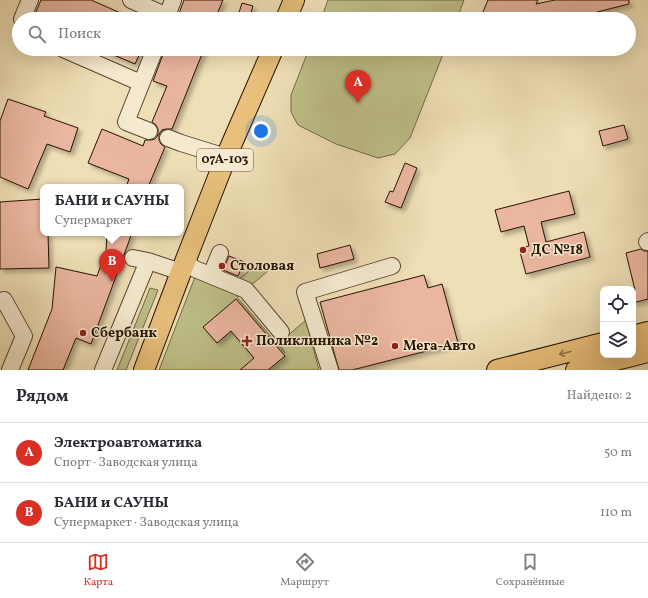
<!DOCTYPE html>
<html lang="ru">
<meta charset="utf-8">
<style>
:root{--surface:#fff;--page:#f2f2f3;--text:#2b2b33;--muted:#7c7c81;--line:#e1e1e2;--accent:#d93025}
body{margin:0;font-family:Vollkorn,serif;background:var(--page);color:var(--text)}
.controls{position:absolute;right:12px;bottom:12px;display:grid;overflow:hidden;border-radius:8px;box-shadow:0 4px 16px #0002}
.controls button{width:36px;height:36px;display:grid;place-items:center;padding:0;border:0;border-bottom:1px solid var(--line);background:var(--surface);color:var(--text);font:20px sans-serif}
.you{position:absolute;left:261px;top:131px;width:14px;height:14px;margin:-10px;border:3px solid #fff;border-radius:50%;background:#1a73e8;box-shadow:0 0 0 6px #1a73e833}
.badge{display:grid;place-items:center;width:26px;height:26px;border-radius:50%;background:var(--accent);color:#fff;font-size:13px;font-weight:700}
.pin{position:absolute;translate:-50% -33px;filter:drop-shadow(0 1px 2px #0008)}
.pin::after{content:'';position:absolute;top:21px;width:14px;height:12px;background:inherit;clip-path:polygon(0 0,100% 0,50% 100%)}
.popup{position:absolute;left:40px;top:184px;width:144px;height:52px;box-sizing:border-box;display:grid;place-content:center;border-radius:8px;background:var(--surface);filter:drop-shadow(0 1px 3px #0005);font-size:13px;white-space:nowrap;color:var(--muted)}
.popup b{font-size:15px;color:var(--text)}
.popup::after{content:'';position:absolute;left:50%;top:100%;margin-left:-8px;border:8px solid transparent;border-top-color:var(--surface)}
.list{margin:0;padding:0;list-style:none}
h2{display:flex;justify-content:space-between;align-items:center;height:52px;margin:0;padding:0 16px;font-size:17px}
h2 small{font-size:13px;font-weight:400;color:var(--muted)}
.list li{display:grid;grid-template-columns:26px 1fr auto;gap:12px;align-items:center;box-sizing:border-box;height:60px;padding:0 16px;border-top:1px solid var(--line)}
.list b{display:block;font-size:15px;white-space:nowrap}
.list p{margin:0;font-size:13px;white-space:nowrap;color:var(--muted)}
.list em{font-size:13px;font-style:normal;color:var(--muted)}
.icon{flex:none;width:22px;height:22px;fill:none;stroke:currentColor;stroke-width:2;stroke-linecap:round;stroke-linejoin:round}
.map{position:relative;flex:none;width:648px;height:370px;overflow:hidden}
.search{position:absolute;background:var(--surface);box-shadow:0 4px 16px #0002;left:12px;right:12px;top:12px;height:44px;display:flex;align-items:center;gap:10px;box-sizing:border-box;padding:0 14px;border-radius:22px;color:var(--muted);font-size:15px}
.sheet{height:172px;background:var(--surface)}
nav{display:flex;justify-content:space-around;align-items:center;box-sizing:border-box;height:56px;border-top:1px solid var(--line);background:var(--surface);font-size:11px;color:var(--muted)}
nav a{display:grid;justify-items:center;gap:2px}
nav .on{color:var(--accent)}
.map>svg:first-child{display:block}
.green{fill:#bfc089;stroke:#736945}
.building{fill:#eab69f;stroke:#271201;filter:url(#shadow)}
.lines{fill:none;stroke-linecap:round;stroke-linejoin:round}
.minor-casing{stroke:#59452e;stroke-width:18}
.major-casing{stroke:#271201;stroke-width:22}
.minor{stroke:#f5ead0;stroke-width:16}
.major{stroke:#e8c07b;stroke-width:20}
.oneway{stroke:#917244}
.poi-dot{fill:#8f2418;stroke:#f5ead0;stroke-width:1.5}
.labels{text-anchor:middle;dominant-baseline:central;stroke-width:3;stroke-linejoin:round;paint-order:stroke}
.shield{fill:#f5ead0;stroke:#65533f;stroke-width:1}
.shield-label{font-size:13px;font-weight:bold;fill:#271201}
.poi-label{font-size:14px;font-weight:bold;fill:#271201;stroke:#f5ead0;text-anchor:start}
</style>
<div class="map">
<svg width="648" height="370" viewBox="0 0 648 370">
<defs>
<filter id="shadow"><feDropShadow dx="3.5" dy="3.5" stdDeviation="2" flood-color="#0004"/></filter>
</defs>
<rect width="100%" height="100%" fill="#efdfb6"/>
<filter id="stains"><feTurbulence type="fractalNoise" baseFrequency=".005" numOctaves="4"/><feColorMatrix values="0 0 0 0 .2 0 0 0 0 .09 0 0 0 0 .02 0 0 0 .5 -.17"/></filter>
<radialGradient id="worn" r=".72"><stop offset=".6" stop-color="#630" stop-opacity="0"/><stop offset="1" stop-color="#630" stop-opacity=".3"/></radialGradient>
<!-- green -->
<path class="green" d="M328,0H464L457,19H321Z
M309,49H445L410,138L395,154L378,158L336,144L298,125L291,112V95Z
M261,262L268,271L237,297L285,353L279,343L306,320L319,370H159L195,277L236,281Z
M150,288L158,290L126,370H117Z"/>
<!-- building -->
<path class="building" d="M41,0H91L134,19H33Z
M184,0H223L215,19H177Z
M488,0H538L536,4L555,0H629V4L597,12L599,17L589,19H480Z
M242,3L253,6L249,19H237Z
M100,49H142L135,64Z
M165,49H204L172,129H166L162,130L159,134V140L161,144L165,147L148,187H126L129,179L88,163L102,129L143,146L145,140H151L155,139L158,135V129L156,125L152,122L167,86L153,81Z
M8,99L46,112L44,116L78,128L70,152L47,144L28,189L0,177V121Z
M624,125L628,139L603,146L599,131Z
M405,163L417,168L401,208L385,202L390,191L393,192Z
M569,191L575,214L541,222L546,242L584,232L590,257L526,274L519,248L529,246L524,226L501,232L495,210Z
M43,199V233H48L49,268L0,269V202Z
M107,233H132L91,344L76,338L63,370H28L52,309L56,267L97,276L106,251Z
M350,245L354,259L320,268L317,254Z
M641,249L644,251H648V299L633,303V291L635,290L626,253Z
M229,256L244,262L238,276L223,270Z
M424,275L428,288L442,284L458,343L352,370H339L320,302Z
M236,299L285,356L268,370H240L254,358L231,331L217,343L203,327Z"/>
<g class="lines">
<defs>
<path id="minor" d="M131,0L167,16
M22,19L30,0
M166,19L173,0
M63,49L141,83
M149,131L126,122L155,49
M168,138L181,143L226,157
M647,242L648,241
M133,258L148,261L181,272
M185,262L195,269L246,290L281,332
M211,275L220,253
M4,300L24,336L10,370
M103,370L148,261
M330,370L305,292L392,266"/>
<path id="major" d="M286,19L294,0
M633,336L648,332
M144,370L181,272L226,157L273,49
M497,370L603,343
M576,370L648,352"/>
</defs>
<!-- minor casing -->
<use href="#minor" class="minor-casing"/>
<!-- major casing -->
<use href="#major" class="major-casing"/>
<!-- minor -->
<use href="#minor" class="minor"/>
<!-- major -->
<use href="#major" class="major"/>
</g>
<!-- one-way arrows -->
<defs><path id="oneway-shaft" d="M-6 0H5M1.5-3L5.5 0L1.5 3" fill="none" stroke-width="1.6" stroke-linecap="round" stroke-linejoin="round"/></defs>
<use class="oneway" href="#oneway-shaft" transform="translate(565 353) rotate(166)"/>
<!-- markers -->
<g class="poi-dot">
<circle cx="523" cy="250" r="4"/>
<circle cx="222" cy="266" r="4"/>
<circle cx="83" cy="333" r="4"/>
<path d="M245 335h4v4h4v4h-4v4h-4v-4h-4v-4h4z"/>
<circle cx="395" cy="346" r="4"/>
</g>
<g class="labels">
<!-- shield labels -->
<rect class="shield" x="197" y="149" width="56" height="22" rx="3"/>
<g class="shield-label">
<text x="225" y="160">07А-103</text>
</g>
<!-- poi labels -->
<g class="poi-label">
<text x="531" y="250">ДС №18</text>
<text x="230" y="266">Столовая</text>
<text x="91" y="333">Сбербанк</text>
<text x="256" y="341">Поликлиника №2</text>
<text x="403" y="346">Мега-Авто</text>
</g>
</g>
<rect width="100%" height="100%" filter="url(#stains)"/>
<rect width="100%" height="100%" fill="url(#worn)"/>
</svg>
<div class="controls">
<button><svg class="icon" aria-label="locate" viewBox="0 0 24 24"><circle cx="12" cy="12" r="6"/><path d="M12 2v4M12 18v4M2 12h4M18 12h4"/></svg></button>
<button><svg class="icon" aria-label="layers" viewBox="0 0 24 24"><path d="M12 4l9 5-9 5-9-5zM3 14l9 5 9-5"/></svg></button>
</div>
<div class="you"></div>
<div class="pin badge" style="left:358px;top:103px">A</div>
<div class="pin badge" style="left:112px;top:282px">B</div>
<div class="popup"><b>БАНИ и САУНЫ</b>Супермаркет</div>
<div class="search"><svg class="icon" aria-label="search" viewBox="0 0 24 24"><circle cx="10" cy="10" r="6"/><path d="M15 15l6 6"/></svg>Поиск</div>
</div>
<section class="sheet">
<h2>Рядом<small>Найдено: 2</small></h2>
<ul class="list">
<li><span class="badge">A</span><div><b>Электроавтоматика</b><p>Спорт · Заводская улица</p></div><em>50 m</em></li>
<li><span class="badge">B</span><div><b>БАНИ и САУНЫ</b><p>Супермаркет · Заводская улица</p></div><em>110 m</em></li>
</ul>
</section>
<nav>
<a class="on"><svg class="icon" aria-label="map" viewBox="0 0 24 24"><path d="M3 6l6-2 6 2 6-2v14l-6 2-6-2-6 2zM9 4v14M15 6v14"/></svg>Карта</a>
<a><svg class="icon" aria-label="directions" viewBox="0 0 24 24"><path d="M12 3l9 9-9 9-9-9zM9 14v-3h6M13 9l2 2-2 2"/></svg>Маршрут</a>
<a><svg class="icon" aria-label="saved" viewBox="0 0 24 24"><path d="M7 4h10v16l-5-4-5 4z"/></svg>Сохранённые</a>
</nav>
